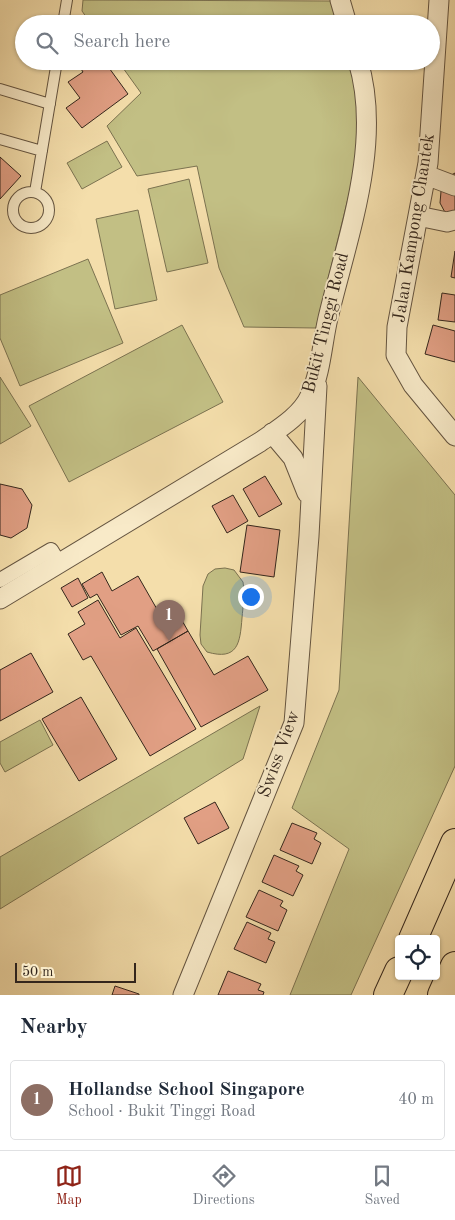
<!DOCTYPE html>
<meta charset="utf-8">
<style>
:root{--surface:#fff;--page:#f2f2f3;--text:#1f2937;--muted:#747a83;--line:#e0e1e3;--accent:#8f2418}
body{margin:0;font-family:"Old Standard TT",serif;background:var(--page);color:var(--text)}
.controls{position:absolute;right:15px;bottom:15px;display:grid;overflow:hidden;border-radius:5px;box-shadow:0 1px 4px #0004}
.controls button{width:45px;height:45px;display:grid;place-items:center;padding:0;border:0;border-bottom:1px solid var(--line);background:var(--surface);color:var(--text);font:25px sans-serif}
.scale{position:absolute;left:15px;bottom:12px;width:121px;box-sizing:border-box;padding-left:5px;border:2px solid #34261c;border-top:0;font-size:14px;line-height:18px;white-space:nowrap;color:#34261c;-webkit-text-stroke:4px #f8eac8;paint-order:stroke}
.you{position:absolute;left:250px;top:596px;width:18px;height:18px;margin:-12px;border:4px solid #fff;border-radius:50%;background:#1a73e8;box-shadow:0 0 0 8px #1a73e833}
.badge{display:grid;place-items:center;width:32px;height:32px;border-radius:50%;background:var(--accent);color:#fff;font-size:16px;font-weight:700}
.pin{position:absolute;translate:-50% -41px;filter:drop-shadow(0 1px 2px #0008)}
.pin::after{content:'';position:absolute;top:26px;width:18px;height:15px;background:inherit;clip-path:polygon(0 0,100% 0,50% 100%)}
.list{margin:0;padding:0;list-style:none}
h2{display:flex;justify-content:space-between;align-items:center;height:65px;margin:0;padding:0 20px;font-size:21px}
h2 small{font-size:16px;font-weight:400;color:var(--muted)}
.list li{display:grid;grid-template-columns:32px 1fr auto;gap:15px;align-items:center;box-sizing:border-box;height:80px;margin:0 10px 10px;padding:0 10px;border:1px solid var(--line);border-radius:5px}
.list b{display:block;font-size:19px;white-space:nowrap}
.list p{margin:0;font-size:16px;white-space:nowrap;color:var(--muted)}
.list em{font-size:16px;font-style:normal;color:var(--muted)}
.icon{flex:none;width:28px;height:28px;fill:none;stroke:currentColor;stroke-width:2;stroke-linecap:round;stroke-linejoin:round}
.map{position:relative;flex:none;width:455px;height:995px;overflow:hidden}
.search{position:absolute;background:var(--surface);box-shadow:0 1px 4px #0004;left:15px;right:15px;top:15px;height:55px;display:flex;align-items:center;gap:12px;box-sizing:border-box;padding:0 18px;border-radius:28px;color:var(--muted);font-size:19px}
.sheet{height:155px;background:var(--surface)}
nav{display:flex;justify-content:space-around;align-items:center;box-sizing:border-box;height:70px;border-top:1px solid var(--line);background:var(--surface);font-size:14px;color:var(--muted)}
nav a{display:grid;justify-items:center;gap:2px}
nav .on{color:var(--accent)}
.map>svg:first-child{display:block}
.green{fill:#c2bf84;stroke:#7b7250}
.building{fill:#e19f84;stroke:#34261c}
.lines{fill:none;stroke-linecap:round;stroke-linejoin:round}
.service-casing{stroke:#645440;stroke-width:12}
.pedestrian-casing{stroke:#645440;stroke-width:16}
.minor-casing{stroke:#645440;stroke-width:21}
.motorway-casing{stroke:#34261c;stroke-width:30}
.service{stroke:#f8eac8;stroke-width:10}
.pedestrian{stroke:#f8eac8;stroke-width:14}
.minor{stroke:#f8eac8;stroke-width:19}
.motorway{stroke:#f4deab;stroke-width:28}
.labels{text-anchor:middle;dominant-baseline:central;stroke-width:4;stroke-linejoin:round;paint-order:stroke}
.street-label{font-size:18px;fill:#34261c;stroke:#f8eac8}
</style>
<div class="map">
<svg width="455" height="995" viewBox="0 0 455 995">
<rect width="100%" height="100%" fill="#f4deab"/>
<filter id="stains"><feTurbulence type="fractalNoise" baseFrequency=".004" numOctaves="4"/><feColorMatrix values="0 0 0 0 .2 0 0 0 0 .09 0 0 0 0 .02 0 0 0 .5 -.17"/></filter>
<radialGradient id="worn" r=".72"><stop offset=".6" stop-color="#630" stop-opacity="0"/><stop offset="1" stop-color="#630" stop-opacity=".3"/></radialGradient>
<!-- green -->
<path class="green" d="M83,0L332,1L339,24H91L82,11Z
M118,61H350L358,88L357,162L316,328L244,327L219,268L197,166L137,176L107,126L141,93Z
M107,141L122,167L82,189L67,163Z
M189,179L208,263L167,272L148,189Z
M138,210L157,300L115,309L96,219Z
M88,259L123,343L20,386L0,338V295Z
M182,325L223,402L69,482L29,406Z
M0,377L31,426L0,444Z
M358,377L455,495V766L351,995H290L349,849L292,808L339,690Z
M225,568L234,570L243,582C245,594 243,606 242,618C240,643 238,661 207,652L201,644L200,635L203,586L208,574L215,569Z
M260,706L243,759L0,909V857Z
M40,720L53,745L5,772L0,763V742Z"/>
<!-- building -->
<path class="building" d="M76,61H104L128,94L82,128L66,108L80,98L68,82L83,72Z
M0,157L21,176L0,199Z
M455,173V222L448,218L440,203L442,180Z
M455,251V278L451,277Z
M442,293L455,295V322L438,320Z
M433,325L455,331V362L425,354Z
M265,476L282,504L259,517L243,489Z
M0,484L22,489L32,505L27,528L11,538L0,535Z
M233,495L248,521L227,533L212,506Z
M247,525L280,530L274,577L240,572Z
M102,572L112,591L138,576L162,618L176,610L188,631L153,651L138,626L121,635L97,594L90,598L82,584Z
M78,578L88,598L72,607L61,588Z
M98,600L120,638L136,628L196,729L150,756L91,656L83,660L68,634L85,624L78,612Z
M188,631L214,675L248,656L268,690L201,727L157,649Z
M31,653L53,692L0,721V670Z
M81,697L117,759L79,781L42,719Z
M215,802L229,828L198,844L184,818Z
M292,823L317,833L314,839L321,843L312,864L280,850Z
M274,855L299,866L296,871L303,875L293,896L262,882Z
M259,890L283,901L280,906L287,910L278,931L246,917Z
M247,922L271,933L268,939L275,942L266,963L234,949Z
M228,971L261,984L258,990L264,992L263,995H218Z
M115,986L139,994V995H112Z"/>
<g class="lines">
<defs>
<path id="service" d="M63,24L67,0
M0,89L50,104
M0,139L42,151
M13 210a18 18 0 1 1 36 0a18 18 0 1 1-36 0Z
M35,192L57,61"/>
<path id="pedestrian" d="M0,580L51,550L59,563"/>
<path id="minor" d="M340,0L347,24
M439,0L428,163L397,327L396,355L413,385L455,436
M426,175L455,186
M418,216L447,222L455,220
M272,433L293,458L307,493
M0,599L260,442C277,430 301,416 310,396C321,372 322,344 328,318C347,238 383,143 358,61
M183,995L294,723L309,536L317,386"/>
<path id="motorway" d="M413,939L455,843
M388,995L399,971
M442,995L455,966"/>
</defs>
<!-- service casing -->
<use href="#service" class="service-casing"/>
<!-- pedestrian casing -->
<use href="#pedestrian" class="pedestrian-casing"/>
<!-- minor casing -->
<use href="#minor" class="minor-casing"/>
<!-- motorway casing -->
<use href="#motorway" class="motorway-casing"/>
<!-- service -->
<use href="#service" class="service"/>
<!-- pedestrian -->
<use href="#pedestrian" class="pedestrian"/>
<!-- minor -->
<use href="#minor" class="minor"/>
<!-- motorway -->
<use href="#motorway" class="motorway"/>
</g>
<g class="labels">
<!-- street labels -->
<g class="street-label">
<text transform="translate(414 228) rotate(-81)">Jalan Kampong Chantek</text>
<text transform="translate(326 323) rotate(-76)">Bukit Tinggi Road</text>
<text transform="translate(279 754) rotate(-70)">Swiss View</text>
</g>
</g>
<rect width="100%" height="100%" filter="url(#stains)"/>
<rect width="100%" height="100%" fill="url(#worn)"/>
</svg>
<div class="controls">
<button><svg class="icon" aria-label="locate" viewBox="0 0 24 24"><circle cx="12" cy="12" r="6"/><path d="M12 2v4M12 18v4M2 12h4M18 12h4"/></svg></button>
</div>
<div class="scale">50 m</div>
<div class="you"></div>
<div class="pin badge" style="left:169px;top:641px;background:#8d6e63">1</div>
<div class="search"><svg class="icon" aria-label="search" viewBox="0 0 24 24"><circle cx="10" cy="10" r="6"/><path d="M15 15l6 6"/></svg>Search here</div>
</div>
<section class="sheet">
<h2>Nearby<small></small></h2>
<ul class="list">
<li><span class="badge" style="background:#8d6e63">1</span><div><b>Hollandse School Singapore</b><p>School · Bukit Tinggi Road</p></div><em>40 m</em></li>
</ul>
</section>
<nav>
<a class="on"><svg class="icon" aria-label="map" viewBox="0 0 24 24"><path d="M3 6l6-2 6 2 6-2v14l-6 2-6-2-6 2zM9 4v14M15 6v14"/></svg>Map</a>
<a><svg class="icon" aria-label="directions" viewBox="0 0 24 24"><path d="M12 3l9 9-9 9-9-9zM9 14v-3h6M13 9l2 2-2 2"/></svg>Directions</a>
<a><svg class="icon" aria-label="saved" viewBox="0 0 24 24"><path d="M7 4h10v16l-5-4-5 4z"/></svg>Saved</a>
</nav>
